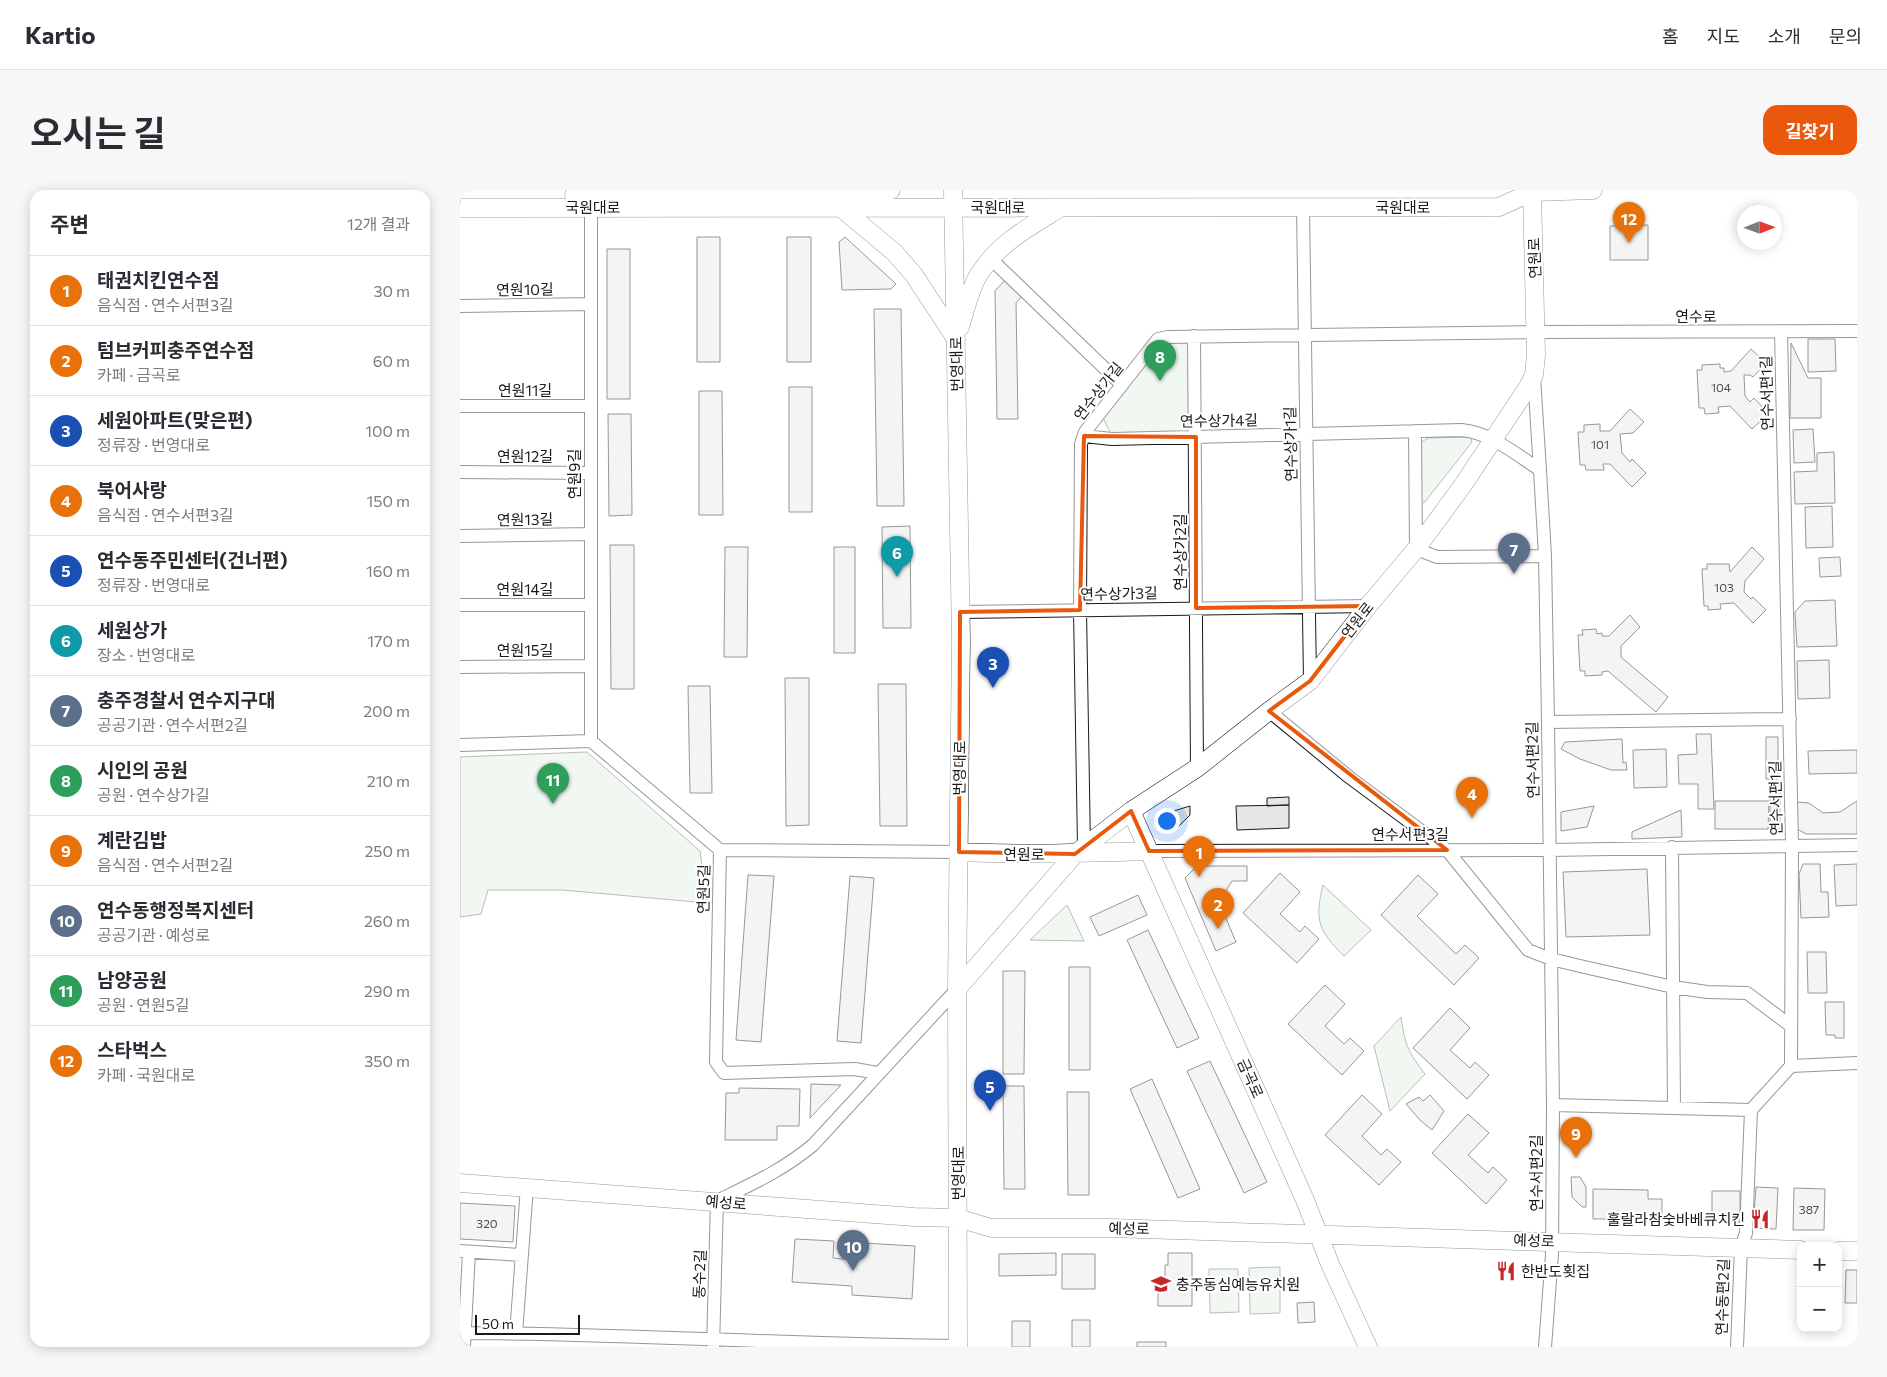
<!DOCTYPE html>
<html lang="ko">
<meta charset="utf-8">
<style>
:root{--surface:#fff;--page:#f7f7f7;--text:#2b2b33;--muted:#7c7c81;--line:#e1e1e2;--accent:#ea580c}
body{margin:0;font-family:Commissioner,"Noto Sans KR",sans-serif;background:var(--page);color:var(--text)}
.controls{position:absolute;right:15px;bottom:15px;display:grid;overflow:hidden;border-radius:10px;box-shadow:0 2px 12px #0003}
.controls button{width:45px;height:45px;display:grid;place-items:center;padding:0;border:0;border-bottom:1px solid var(--line);background:var(--surface);color:var(--text);font:25px sans-serif}
.compass{position:absolute;left:1277px;top:15px;width:45px;height:45px;border-radius:50%;background:var(--surface);box-shadow:0 2px 12px #0003;rotate:89deg}
.scale{position:absolute;left:15px;bottom:12px;width:105px;box-sizing:border-box;padding-left:5px;border:2px solid #1a1a1a;border-top:0;font-size:14px;line-height:18px;white-space:nowrap;color:#1a1a1a;-webkit-text-stroke:4px #fff;paint-order:stroke}
.you{position:absolute;left:706px;top:630px;width:18px;height:18px;margin:-12px;border:4px solid #fff;border-radius:50%;background:#1a73e8;box-shadow:0 0 0 8px #1a73e833}
.badge{display:grid;place-items:center;width:32px;height:32px;border-radius:50%;background:var(--accent);color:#fff;font-size:16px;font-weight:700}
.pin{position:absolute;translate:-50% -41px;filter:drop-shadow(0 1px 2px #0008)}
.pin::after{content:'';position:absolute;top:26px;width:18px;height:15px;background:inherit;clip-path:polygon(0 0,100% 0,50% 100%)}
.list{margin:0;padding:0;list-style:none}
h2{display:flex;justify-content:space-between;align-items:center;height:65px;margin:0;padding:0 20px;font-size:21px}
h2 small{font-size:16px;font-weight:400;color:var(--muted)}
.list li{display:grid;grid-template-columns:32px 1fr auto;gap:15px;align-items:center;box-sizing:border-box;height:70px;padding:0 20px;border-top:1px solid var(--line)}
.list b{display:block;font-size:19px;white-space:nowrap}
.list p{margin:0;font-size:16px;white-space:nowrap;color:var(--muted)}
.list em{font-size:16px;font-style:normal;color:var(--muted)}
.map{position:relative;flex:none;width:1397px;height:1157px;overflow:hidden;border-radius:15px}
header{display:flex;align-items:center;gap:30px;box-sizing:border-box;height:70px;padding:0 25px;background:var(--surface);border-bottom:1px solid var(--line)}
header strong{font-size:24px}
nav{display:flex;gap:28px;margin-inline-start:auto;font-size:18px}
.intro{display:flex;align-items:center;justify-content:space-between;box-sizing:border-box;height:120px;padding:0 30px}
h1{margin:0;font-size:35px}
.button{padding:12px 22px;border-radius:15px;background:var(--accent);color:#fff;font-size:18px;font-weight:700}
main{display:flex;gap:30px;padding:0 30px}
aside{flex:1;background:var(--surface);border-radius:15px;box-shadow:0 2px 12px #0003}
.map>svg:first-child{display:block}
.green{fill:#e0efe3;stroke:#6a6a6a}
.building{fill:#e6e6e6;stroke:#1a1a1a}
.lines{fill:none;stroke-linecap:round;stroke-linejoin:round}
.street-casing{stroke:#1a1a1a;stroke-width:14}
.secondary-casing{stroke:#1a1a1a;stroke-width:19}
.street{stroke:#fff;stroke-width:12}
.secondary{stroke:#fff;stroke-width:18}
.marked{fill:none;stroke:#e8590c;stroke-width:4;stroke-linejoin:round}
.labels{text-anchor:middle;dominant-baseline:central;stroke-width:4;stroke-linejoin:round;paint-order:stroke}
.number-label{font-size:12px;fill:#4d4d4d}
.street-label{font-size:15px;fill:#1a1a1a;stroke:#fff}
.poi-label{font-size:15px;fill:#1a1a1a;stroke:#fff;text-anchor:start}
</style>
<header>
<strong>Kartio</strong>
<nav><a>홈</a><a>지도</a><a>소개</a><a>문의</a></nav>
</header>
<div class="intro"><h1>오시는 길</h1><a class="button">길찾기</a></div>
<main>
<aside>
<h2>주변<small>12개 결과</small></h2>
<ul class="list">
<li><span class="badge" style="background:#e8710a">1</span><div><b>태권치킨연수점</b><p>음식점 · 연수서편3길</p></div><em>30 m</em></li>
<li><span class="badge" style="background:#e8710a">2</span><div><b>텀브커피충주연수점</b><p>카페 · 금곡로</p></div><em>60 m</em></li>
<li><span class="badge" style="background:#1a4fb4">3</span><div><b>세원아파트(맞은편)</b><p>정류장 · 번영대로</p></div><em>100 m</em></li>
<li><span class="badge" style="background:#e8710a">4</span><div><b>북어사랑</b><p>음식점 · 연수서편3길</p></div><em>150 m</em></li>
<li><span class="badge" style="background:#1a4fb4">5</span><div><b>연수동주민센터(건너편)</b><p>정류장 · 번영대로</p></div><em>160 m</em></li>
<li><span class="badge" style="background:#0f9aa8">6</span><div><b>세원상가</b><p>장소 · 번영대로</p></div><em>170 m</em></li>
<li><span class="badge" style="background:#5c6f8a">7</span><div><b>충주경찰서 연수지구대</b><p>공공기관 · 연수서편2길</p></div><em>200 m</em></li>
<li><span class="badge" style="background:#2e9e5b">8</span><div><b>시인의 공원</b><p>공원 · 연수상가길</p></div><em>210 m</em></li>
<li><span class="badge" style="background:#e8710a">9</span><div><b>계란김밥</b><p>음식점 · 연수서편2길</p></div><em>250 m</em></li>
<li><span class="badge" style="background:#5c6f8a">10</span><div><b>연수동행정복지센터</b><p>공공기관 · 예성로</p></div><em>260 m</em></li>
<li><span class="badge" style="background:#2e9e5b">11</span><div><b>남양공원</b><p>공원 · 연원5길</p></div><em>290 m</em></li>
<li><span class="badge" style="background:#e8710a">12</span><div><b>스타벅스</b><p>카페 · 국원대로</p></div><em>350 m</em></li>
</ul>
</aside>
<div class="map">
<svg width="1397" height="1157" viewBox="0 0 1397 1157">
<rect width="100%" height="100%" fill="#fff"/>
<!-- green -->
<path class="green" d="M729,152L730,244H651L643,228L701,153Z
M1011,247L1012,252L964,313L960,311V253L968,248Z
M127,562L240,661L247,713L102,700H28L21,724L0,727V567Z
M863,695L911,740L884,766C859,741 854,731 863,695Z
M607,715L624,751L570,750Z
M941,827C945,855 948,862 965,884L930,921L914,856Z
M820,1077V1123L790,1124L789,1078Z
M749,1079H778L779,1122L750,1123Z"/>
<!-- building -->
<path class="building" d="M1188,35V70H1150V36Z
M237,47H260V172H237Z
M327,47H351V172H327Z
M385,47L436,94L431,99L382,100L379,52Z
M147,59H170V209H147Z
M545,90L563,105L556,113L558,229H537L535,101Z
M414,119H441L444,316H417Z
M1348,149H1375L1376,181L1348,182Z
M1331,153L1348,188H1361V228H1330Z
M1291,159L1306,173L1293,187L1290,185H1284L1285,206L1290,212L1294,208L1306,221L1305,223L1307,225L1292,239L1270,216L1258,217L1259,223L1245,224L1244,218H1239L1237,180H1242V175L1260,174V178H1264V182L1271,181Z
M329,197H352V322H329Z
M239,201H262L263,325H239Z
M1170,219L1184,232L1173,243L1160,244L1162,263L1170,272L1172,269L1186,283L1172,297L1150,274H1143L1144,280H1126L1125,275H1120L1118,242H1124V235L1140,234V241H1150Z
M148,224H171L172,325L149,326Z
M1353,239L1355,272L1334,273L1333,240Z
M1374,262L1375,313L1335,314L1334,282L1357,281V263Z
M1372,316L1373,357L1346,358L1345,317Z
M450,336L451,438H423L422,337Z
M150,355H174V499H151Z
M265,357H288L287,467H264Z
M374,357H395V463H374Z
M1292,357L1304,369L1285,391L1284,402L1291,409L1293,407L1306,420L1293,433L1274,413L1260,414L1261,419L1248,420V416H1244L1242,379H1247V374H1269L1270,382Z
M1380,367L1381,386L1360,387L1359,368Z
M1375,410L1377,456L1337,457L1335,422L1345,411Z
M1170,425L1180,437L1161,456V467L1208,507L1196,522L1148,481L1142,482V485L1125,486V481H1120L1118,445H1123L1122,440L1136,439L1137,444L1142,443V446H1149Z
M1369,470L1370,508L1338,509L1337,471Z
M325,488H349V635L326,636Z
M418,494H446L447,636H420Z
M228,496H250L252,603H230Z
M1236,544H1251L1254,619H1238V594H1219L1218,565L1237,564Z
M1306,547H1318V589H1306Z
M1162,549L1163,573L1166,572L1167,580H1151L1120,569L1101,559L1105,552Z
M1206,559L1207,597L1174,598L1173,560Z
M1397,560V583L1349,584L1348,561Z
M1310,596H1320V639H1310Z
M829,607V615L807,616V608Z
M1255,611H1309L1308,639H1255Z
M1397,611V644H1346L1337,639V612L1349,613L1363,623L1380,622Z
M829,615V638L777,640L776,616Z
M730,616V625L718,637L701,638V628L707,623Z
M1134,616L1127,637L1101,641V622Z
M1221,620L1222,647L1172,649V642Z
M1343,674H1360L1361,702H1368L1369,727L1341,728L1339,684Z
M1397,674V715L1376,716L1374,675Z
M737,676H787V691H772L759,712L776,752L756,761L725,688Z
M1187,679L1190,745L1106,747L1103,682Z
M820,683L840,702L820,724L840,742L845,736L859,749L837,773L783,723Z
M288,685L314,686L301,852L276,850Z
M958,685L978,704L957,726L996,764L1005,755L1019,768L994,795L921,725Z
M390,686L414,688L401,853L377,851Z
M678,705L687,725L639,746L630,727Z
M688,740L739,848L717,858L667,750Z
M1347,762H1366L1367,803H1348Z
M609,777H630V880H609Z
M543,781H565L564,884H543Z
M865,795L885,814L865,836L884,854L890,848L904,861L882,885L828,834Z
M1365,812H1384V848H1375V845H1366Z
M990,818L1010,838L990,860L1010,878L1015,872L1029,885L1007,909L953,858Z
M750,871L807,992L784,1003L727,881Z
M692,889L740,999L718,1008L670,899Z
M351,894L381,895L350,928Z
M543,896H564L565,999H544Z
M279,898L340,899L339,936H317V950H265L266,903H279Z
M607,902H629V1005H608Z
M902,905L922,924L902,946L921,965L927,959L941,972L919,995L865,945Z
M970,905L984,921L972,940L961,931L946,914L959,907L963,911Z
M1008,924L1029,943L1008,965L1028,983L1033,977L1047,990L1026,1014L972,963Z
M1111,987H1120L1126,997V1017H1122L1112,1007Z
M1296,997L1318,998L1316,1039L1293,1038Z
M1334,998L1365,999L1364,1040H1333Z
M1133,999L1188,1000V1009H1202V1029H1133Z
M1252,1001H1280V1032H1252Z
M0,1013L55,1016L53,1052L0,1049Z
M335,1049L374,1051L373,1068L384,1069L385,1052L455,1056L452,1109L392,1105V1096L332,1092Z
M596,1063V1085L539,1086V1064Z
M708,1063H732V1116H698V1099H705V1075H708Z
M602,1064H635V1099H602Z
M1386,1080H1397V1113H1385Z
M854,1112L855,1132L838,1133L837,1113Z
M612,1130H630V1157H612Z
M552,1131H570V1157H552Z
M677,1152H706V1157H677Z"/>
<g class="lines">
<defs>
<path id="street" d="M131,17V551
M843,17L850,491
M531,69L662,195
M0,116L131,114
M734,146L737,578
M1074,187L1080,280
M0,216H131
M955,241L956,359L977,367L1085,366
M624,246L652,249L1002,240C1031,243 1056,264 1080,280L1085,366L1088,532L1093,915L1092,1064L1085,1157
M0,282L131,283
M0,346L131,344
M0,415H131
M500,422L908,416
M0,477L131,476
M809,521L889,587L987,660L1068,760L1091,769L1120,776L1213,797L1247,802L1287,803L1331,836
M1088,532L1330,529
M0,555L131,551L260,660
M624,657L620,420L621,254L625,242L698,149L708,147L1076,142L1397,141
M1212,657L1214,917
M260,660L256,872L264,883L395,879L417,883
M260,660L499,662
M689,661L1089,660L1397,655
M1331,876L1397,873
M1093,915L1291,920
M0,1061L61,1065
M0,1143C166,1143 332,1155 498,1156
M56,1144L67,997
M4,1157L9,1062
M253,1157L257,1011C292,994 323,980 353,955L497,799
M1277,1157L1281,1058L1286,1043L1291,920L1331,876L1332,655L1321,142"/>
<path id="secondary" d="M493,0L501,450L497,799L498,1157
M1066,0L1072,2L1133,0
M114,5L431,0
M380,17L435,63L454,85L496,149
M0,18L1039,17L1072,2
M500,137C505,121 510,99 518,86C537,54 569,37 600,18
M671,621L845,1010L870,1074L908,1157
M499,662C562,665 625,663 689,661
M497,799L615,664L671,621L737,578L809,521L850,491L908,416L956,359L1003,295L1068,197L1074,185L1076,165L1072,2
M0,993L454,1027L498,1028L531,1038H651L1341,1060
M1378,1061H1397"/>
</defs>
<!-- street casing -->
<use href="#street" class="street-casing"/>
<!-- secondary casing -->
<use href="#secondary" class="secondary-casing"/>
<!-- street -->
<use href="#street" class="street"/>
<!-- secondary -->
<use href="#secondary" class="secondary"/>
</g>
<!-- marked area -->
<path d="M0 0H1397V1157H0ZM624,246L736,247V418L908,416L850,491L809,521L987,660L689,661L671,621L615,664L499,662L500,422L620,420Z" fill="#fff" fill-opacity=".55" fill-rule="evenodd"/>
<path class="marked" d="M624,246L736,247V418L908,416L850,491L809,521L987,660L689,661L671,621L615,664L499,662L500,422L620,420Z"/>
<!-- icons -->
<defs>
<symbol id="restaurant-bare" viewBox="-9 -9 18 18"><path d="M-5-6h1v4h1v-4h1v4h1v-4h1v5L-1.5 .5V6h-2V.5L-5-1ZM5-6V6H3V1.5H1.5Q1.5-4 5-6Z" fill="#c62828" stroke="#fff" stroke-width="2.5" paint-order="stroke"/></symbol>
<symbol id="school-bare" viewBox="-9 -9 18 18"><path d="M0-5L7-2L0 1L-7-2ZM-4 1L0 2.5L4 1V4Q0 6-4 4Z" fill="#c62828" stroke="#fff" stroke-width="2.5" paint-order="stroke"/></symbol>
</defs>
<g fill-rule="evenodd">
<use href="#restaurant-bare" x="1286" y="1015" width="28" height="28"/>
<use href="#restaurant-bare" x="1032" y="1067" width="28" height="28"/>
<use href="#school-bare" x="687" y="1080" width="28" height="28"/>
</g>
<g class="labels">
<!-- number labels -->
<g class="number-label">
<text x="1261" y="197">104</text>
<text x="1140" y="254">101</text>
<text x="1264" y="397">103</text>
<text x="1349" y="1019">387</text>
<text x="27" y="1033">320</text>
</g>
<!-- street labels -->
<g class="street-label">
<text x="133" y="17">국원대로</text>
<text x="538" y="17">국원대로</text>
<text x="943" y="17">국원대로</text>
<text transform="translate(1074 68) rotate(-92)">연원로</text>
<text transform="translate(65 99) rotate(-1)">연원10길</text>
<text x="1236" y="126">연수로</text>
<text transform="translate(496 174) rotate(-91)">번영대로</text>
<text x="65" y="200">연원11길</text>
<text transform="translate(638 201) rotate(-52)">연수상가길</text>
<text transform="translate(1306 203) rotate(-91)">연수서편1길</text>
<text transform="translate(759 230) rotate(-1)">연수상가4길</text>
<text transform="translate(830 254) rotate(-91)">연수상가1길</text>
<text x="65" y="266">연원12길</text>
<text transform="translate(114 284) rotate(-90)">연원9길</text>
<text transform="translate(65 329) rotate(-1)">연원13길</text>
<text transform="translate(720 362) rotate(-90)">연수상가2길</text>
<text x="65" y="399">연원14길</text>
<text transform="translate(659 403) rotate(-1)">연수상가3길</text>
<text transform="translate(897 430) rotate(-52)">연원로</text>
<text x="65" y="460">연원15길</text>
<text transform="translate(1072 570) rotate(-91)">연수서편2길</text>
<text transform="translate(499 578) rotate(-89)">번영대로</text>
<text transform="translate(1315 608) rotate(-91)">연수서편1길</text>
<text x="950" y="644">연수서편3길</text>
<text x="564" y="664">연원로</text>
<text transform="translate(243 699) rotate(-89)">연원5길</text>
<text transform="translate(791 888) rotate(66)">금곡로</text>
<text transform="translate(498 983) rotate(-90)">번영대로</text>
<text transform="translate(1076 983) rotate(-90)">연수서편2길</text>
<text transform="translate(266 1012) rotate(5)">예성로</text>
<text transform="translate(669 1038) rotate(1)">예성로</text>
<text transform="translate(1074 1050) rotate(2)">예성로</text>
<text transform="translate(239 1084) rotate(-88)">동수2길</text>
<text transform="translate(1262 1107) rotate(-88)">연수동편2길</text>
</g>
<!-- poi labels -->
<g class="poi-label">
<text x="1285" y="1029" text-anchor="end">훌랄라참숯바베큐치킨</text>
<text x="1061" y="1081">한반도횟집</text>
<text x="716" y="1094">충주동심예능유치원</text>
</g>
</g>
</svg>
<div class="controls">
<button>+</button>
<button>−</button>
</div>
<svg class="compass" viewBox="-18 -18 36 36"><path d="M0-13l5 13h-10z" fill="#e53935"/><path d="M0 13l5-13h-10z" fill="#7c7c81"/></svg>
<div class="scale">50 m</div>
<div class="you"></div>
<div class="pin badge" style="left:739px;top:687px;background:#e8710a">1</div>
<div class="pin badge" style="left:758px;top:739px;background:#e8710a">2</div>
<div class="pin badge" style="left:533px;top:498px;background:#1a4fb4">3</div>
<div class="pin badge" style="left:1012px;top:628px;background:#e8710a">4</div>
<div class="pin badge" style="left:530px;top:921px;background:#1a4fb4">5</div>
<div class="pin badge" style="left:437px;top:387px;background:#0f9aa8">6</div>
<div class="pin badge" style="left:1054px;top:384px;background:#5c6f8a">7</div>
<div class="pin badge" style="left:700px;top:191px;background:#2e9e5b">8</div>
<div class="pin badge" style="left:1116px;top:968px;background:#e8710a">9</div>
<div class="pin badge" style="left:393px;top:1081px;background:#5c6f8a">10</div>
<div class="pin badge" style="left:93px;top:614px;background:#2e9e5b">11</div>
<div class="pin badge" style="left:1169px;top:53px;background:#e8710a">12</div>
</div>
</main>
